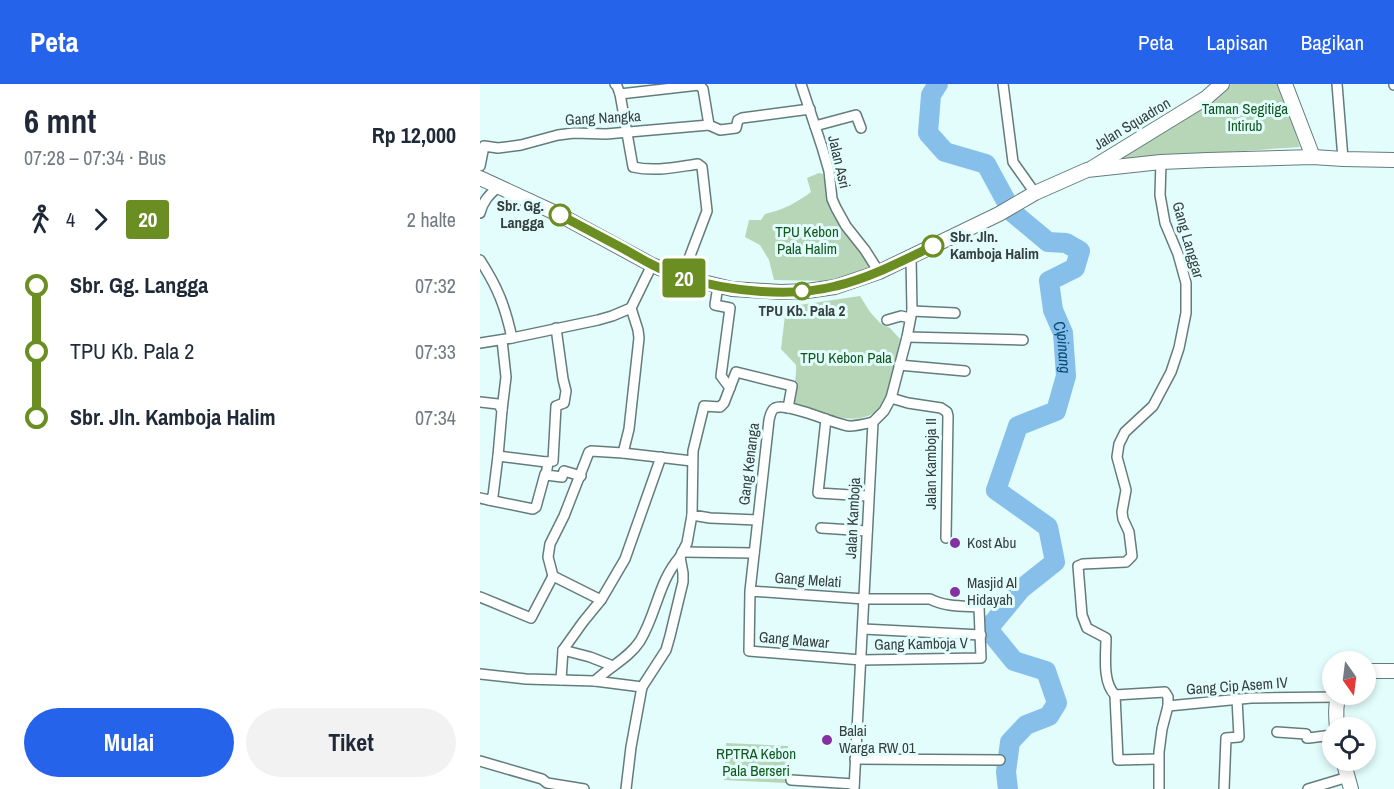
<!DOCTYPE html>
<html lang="id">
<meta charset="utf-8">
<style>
:root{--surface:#fff;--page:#f2f2f3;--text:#1f2937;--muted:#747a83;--accent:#2563eb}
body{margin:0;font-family:"Archivo Narrow",sans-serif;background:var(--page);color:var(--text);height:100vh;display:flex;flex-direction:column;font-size:22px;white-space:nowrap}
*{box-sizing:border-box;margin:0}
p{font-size:20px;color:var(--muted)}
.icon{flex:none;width:33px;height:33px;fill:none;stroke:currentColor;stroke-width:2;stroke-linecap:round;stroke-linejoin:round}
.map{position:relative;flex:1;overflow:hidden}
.drawer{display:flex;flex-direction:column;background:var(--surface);width:480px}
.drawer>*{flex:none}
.badge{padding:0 12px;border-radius:4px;font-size:21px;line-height:39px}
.needle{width:39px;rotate:166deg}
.fabs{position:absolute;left:842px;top:567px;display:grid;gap:12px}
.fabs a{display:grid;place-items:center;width:54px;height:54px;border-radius:50%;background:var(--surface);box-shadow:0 3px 9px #0003;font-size:30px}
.map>.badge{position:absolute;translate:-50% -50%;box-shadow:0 0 0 3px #fff}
.legs{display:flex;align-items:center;gap:9px;height:66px;padding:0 24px;font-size:20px}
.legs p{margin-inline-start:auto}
.headline{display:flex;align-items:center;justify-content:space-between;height:102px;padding:0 24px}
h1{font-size:33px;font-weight:700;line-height:45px}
.button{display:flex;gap:12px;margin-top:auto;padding:12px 24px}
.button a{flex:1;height:69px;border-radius:36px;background:var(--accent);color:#fff;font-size:24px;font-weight:700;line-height:69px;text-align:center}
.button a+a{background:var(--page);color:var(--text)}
ul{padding:0 24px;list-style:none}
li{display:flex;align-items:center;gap:21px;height:66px;font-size:22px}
li i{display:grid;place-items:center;width:9px;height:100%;margin:0 8px;background:currentColor}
li i::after{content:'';width:15px;height:15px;margin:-8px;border:4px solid;border-radius:50%;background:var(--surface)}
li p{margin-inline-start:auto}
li:first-child i{background:linear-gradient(#0000 50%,currentColor 0)}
li:last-child i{background:linear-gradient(currentColor 50%,#0000 0)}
header{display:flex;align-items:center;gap:36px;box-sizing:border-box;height:84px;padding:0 30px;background:var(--accent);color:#fff}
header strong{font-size:28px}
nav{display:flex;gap:33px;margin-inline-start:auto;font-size:21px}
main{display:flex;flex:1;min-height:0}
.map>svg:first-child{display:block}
.green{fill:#b6d6b7}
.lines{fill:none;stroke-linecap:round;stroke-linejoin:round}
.river{stroke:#87bfeb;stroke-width:20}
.street-casing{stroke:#647c7c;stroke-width:12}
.secondary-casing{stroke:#647c7c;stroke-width:16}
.street{stroke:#fff;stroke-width:9}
.secondary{stroke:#fff;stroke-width:14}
.line-1-casing{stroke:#fff;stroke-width:14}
.line-1{stroke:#6b8e23;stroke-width:9}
.stop-1-dot{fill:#fff;stroke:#6b8e23;stroke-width:3}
.poi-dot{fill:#8432a1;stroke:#e2fdfc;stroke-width:2}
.labels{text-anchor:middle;stroke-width:6;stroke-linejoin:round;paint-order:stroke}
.park-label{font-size:15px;fill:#0e581c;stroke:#e2fdfc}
.street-label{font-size:15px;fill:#343f3e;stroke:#e2fdfc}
.stop-label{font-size:15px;font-weight:bold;fill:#343f3e;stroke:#e2fdfc;text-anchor:end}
.poi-label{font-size:15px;fill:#343f3e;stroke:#e2fdfc;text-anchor:start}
.water-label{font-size:16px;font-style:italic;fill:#074c75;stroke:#e2fdfc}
</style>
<header>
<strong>Peta</strong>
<nav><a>Peta</a><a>Lapisan</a><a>Bagikan</a></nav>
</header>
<main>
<section class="drawer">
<div class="headline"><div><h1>6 mnt</h1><p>07:28 – 07:34 · Bus</p></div><b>Rp 12,000</b></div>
<div class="legs"><svg class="icon" aria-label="walk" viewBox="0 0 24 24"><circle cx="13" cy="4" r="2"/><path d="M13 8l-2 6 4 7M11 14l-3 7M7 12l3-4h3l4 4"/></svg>4<svg class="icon" aria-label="forward" viewBox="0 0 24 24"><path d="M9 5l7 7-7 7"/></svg><b class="badge" style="background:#6b8e23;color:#fff">20</b><p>2 halte</p></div>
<ul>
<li><i style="color:#6b8e23"></i><b>Sbr. Gg. Langga</b><p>07:32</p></li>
<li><i style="color:#6b8e23"></i><span>TPU Kb. Pala 2</span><p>07:33</p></li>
<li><i style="color:#6b8e23"></i><b>Sbr. Jln. Kamboja Halim</b><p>07:34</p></li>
</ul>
<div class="button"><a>Mulai</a><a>Tiket</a></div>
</section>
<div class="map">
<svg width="914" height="705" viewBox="0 0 914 705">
<rect width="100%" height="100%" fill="#e2fdfc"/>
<g class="green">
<path d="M751,0H800L820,63L643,75L641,70L731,19L748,4Z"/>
<path d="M339,89L343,90L350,120L394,181L351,197L294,196L289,176L280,161L265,153L269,136H281L285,130C303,126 316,119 331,108L327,94Z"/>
<path d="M380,212L390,228L400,239L410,244L420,255C417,268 409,314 402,322C383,347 335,328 310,322C312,308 317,294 316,281L301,265L306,223Z"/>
<path d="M246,659L308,662L306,699L244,696Z"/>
</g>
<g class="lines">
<path class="river" id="s1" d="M458,0L451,11L448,49L465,68L506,80L532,128L568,158L586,159L600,167L595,184L569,197L573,226L583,249L586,292L576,327L538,342L516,406L568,443L575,478L541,505L508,545L534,577L566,587L577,619L569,632L546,641L530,658L526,688L528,705"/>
<defs>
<g id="street">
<path d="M135,0L137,2L140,10L219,1L223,5L229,41L240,46L256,44L258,36L262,34L330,25"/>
<path d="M321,0L342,63L349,87L352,115L356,124L366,142L385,166L399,188"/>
<path d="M523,0L533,78L555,109"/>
<path d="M857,0L863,75"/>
<path d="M914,0V1"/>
<path d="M140,10L153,83C175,88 196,83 218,80L222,83L227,127L202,193"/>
<path d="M335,42L376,31L381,44"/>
<path d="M0,82L4,62L18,64L41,61L78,51L94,49L126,50L229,41"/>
<path d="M0,129C3,117 9,111 18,103"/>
<path d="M0,176C18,204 25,222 32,254"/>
<path d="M238,202L235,221L250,224L241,292L250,304"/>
<path d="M432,227L475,229"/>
<path d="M407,236L421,232L430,234"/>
<path d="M427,253L543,256"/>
<path d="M0,259L32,254L118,236L132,232L151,224L172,181"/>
<path d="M419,281L485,287"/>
<path d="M411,314L428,319L461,324L467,328L468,332L466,454"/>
<path d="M0,318L18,320L22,326L18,372L13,412L9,416L0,414"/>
<path d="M22,326L26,293L22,256"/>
<path d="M346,335L338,409L388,412"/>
<path d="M143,369L149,345L159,254L158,246L151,224"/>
<path d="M18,372L66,378L68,379L66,391L82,393L84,387L101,392"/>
<path d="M66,378L73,377L76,322L84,319L86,307L83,295L76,244"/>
<path d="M9,416L53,425L56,423L65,390"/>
<path d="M277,436L230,434L212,431L213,367L224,322L240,323L244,319L256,288L312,302L308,324"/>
<path d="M341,444L387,447"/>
<path d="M202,468L274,469"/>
<path d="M270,507L384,515H450C465,523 483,522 499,523L501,574L381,576L269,567L270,507L289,336C290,332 291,326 295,324C308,318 353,340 369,342C377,342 385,340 393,338"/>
<path d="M0,513L51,534L73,492"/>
<path d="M121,516L145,475L181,373"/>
<path d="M383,545L501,551"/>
<path d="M83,566L110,573L133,582"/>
<path d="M0,590L46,595L115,597L162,603"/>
<path d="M81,596L83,566L103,538L121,516L73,492L68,473L70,460L84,432L109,368L111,367L143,369L212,377"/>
<path d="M115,597C129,583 149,574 160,557C177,529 178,498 200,473"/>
<path d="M635,611L685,608L688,613V622L771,614L858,613"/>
<path d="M797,648L826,650L827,654H829L852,651"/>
<path d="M375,675L520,676"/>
<path d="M678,675L638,676L635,611C622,598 626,571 626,554L607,544L602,531L598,482L603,480L646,478L652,472L649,448L643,435L642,428L646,406L637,373L639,360L645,348L673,322L691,288L699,264L706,229V199L698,170L685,139L680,111L681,78"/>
<path d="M0,677L62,695L67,699L104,705"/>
<path d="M311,696L374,700"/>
<path d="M146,705L151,663L162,603L186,566L190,552L203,498V489L200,473L207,459L212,431"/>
<path d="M374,705L393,338L404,327L411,314L427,253L432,227L431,173"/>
<path d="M679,705V668L682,645L688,622"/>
<path d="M744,705L746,654L759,653L757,615"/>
<path d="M828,705L868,693"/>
</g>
<g id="secondary">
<path d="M805,0L833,73"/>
<path d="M612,84L726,14L742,0"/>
<path d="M0,94L80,131L172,181L202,193L252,205L301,208L327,207L355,203L399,188L519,130L555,109L607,86L681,78L728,76L833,73L863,75L914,76"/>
<path d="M885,587H914"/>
<path d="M857,644C856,633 855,621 859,610"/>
<path d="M863,676L871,705"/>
</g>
</defs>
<use href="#street" class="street-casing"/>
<use href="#secondary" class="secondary-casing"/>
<use href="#street" class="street"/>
<use href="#secondary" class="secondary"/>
</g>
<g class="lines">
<defs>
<path id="line-1" d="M80,131C101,142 123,154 144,165C163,176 182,187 202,193C247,207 310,214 356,202C390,194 422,177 453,162"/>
</defs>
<use href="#line-1" class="line-1-casing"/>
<use href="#line-1" class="line-1"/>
</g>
<g class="stop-1-dot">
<circle cx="80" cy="131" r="10"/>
<circle cx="453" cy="162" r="10"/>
<circle cx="322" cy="207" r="8"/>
</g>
<g class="poi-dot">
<circle cx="475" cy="459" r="6"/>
<circle cx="475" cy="508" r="6"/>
<circle cx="347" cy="656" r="6"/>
</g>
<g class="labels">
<g class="park-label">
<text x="765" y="30">Taman Segitiga<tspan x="765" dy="17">Intirub</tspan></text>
<text x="327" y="153">TPU Kebon<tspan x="327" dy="17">Pala Halim</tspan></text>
<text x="366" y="279">TPU Kebon Pala</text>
<text x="276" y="675">RPTRA Kebon<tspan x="276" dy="17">Pala Berseri</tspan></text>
</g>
<g class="street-label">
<text transform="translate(123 34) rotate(-3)" y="5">Gang Nangka</text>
<text transform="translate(652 40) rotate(-31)" y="5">Jalan Squadron</text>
<text transform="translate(359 78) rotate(77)" y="5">Jalan Asri</text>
<text transform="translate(708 156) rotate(74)" y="5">Gang Langgar</text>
<text transform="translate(269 380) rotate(-83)" y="5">Gang Kenanga</text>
<text transform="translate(451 380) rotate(-90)" y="5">Jalan Kamboja II</text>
<text transform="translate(373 434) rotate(-87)" y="5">Jalan Kamboja</text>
<text transform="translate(328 496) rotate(4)" y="5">Gang Melati</text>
<text transform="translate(314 556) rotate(5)" y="5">Gang Mawar</text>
<text transform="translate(441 560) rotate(-1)" y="5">Gang Kamboja V</text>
<text transform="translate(757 602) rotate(-4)" y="5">Gang Cip Asem IV</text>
</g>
<g class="stop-label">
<text x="64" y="127">Sbr. Gg.<tspan x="64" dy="17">Langga</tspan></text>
<text x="470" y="158" text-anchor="start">Sbr. Jln.<tspan x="470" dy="17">Kamboja Halim</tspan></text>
<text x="322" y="232" text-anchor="middle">TPU Kb. Pala 2</text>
</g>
<g class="poi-label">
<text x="487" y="464">Kost Abu</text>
<text x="487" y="504">Masjid Al<tspan x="487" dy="17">Hidayah</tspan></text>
<text x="359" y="652">Balai<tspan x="359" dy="17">Warga RW 01</tspan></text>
</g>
<g class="water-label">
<text dy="6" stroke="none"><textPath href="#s1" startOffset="370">Cipinang</textPath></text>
</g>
</g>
</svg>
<div class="fabs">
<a><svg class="needle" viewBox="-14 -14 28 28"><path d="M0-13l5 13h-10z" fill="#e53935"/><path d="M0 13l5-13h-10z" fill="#747a83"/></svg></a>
<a><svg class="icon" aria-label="locate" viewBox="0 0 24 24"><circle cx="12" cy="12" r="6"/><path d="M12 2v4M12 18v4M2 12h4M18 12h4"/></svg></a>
</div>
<b class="badge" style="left:204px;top:194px;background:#6b8e23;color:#fff">20</b>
</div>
</main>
